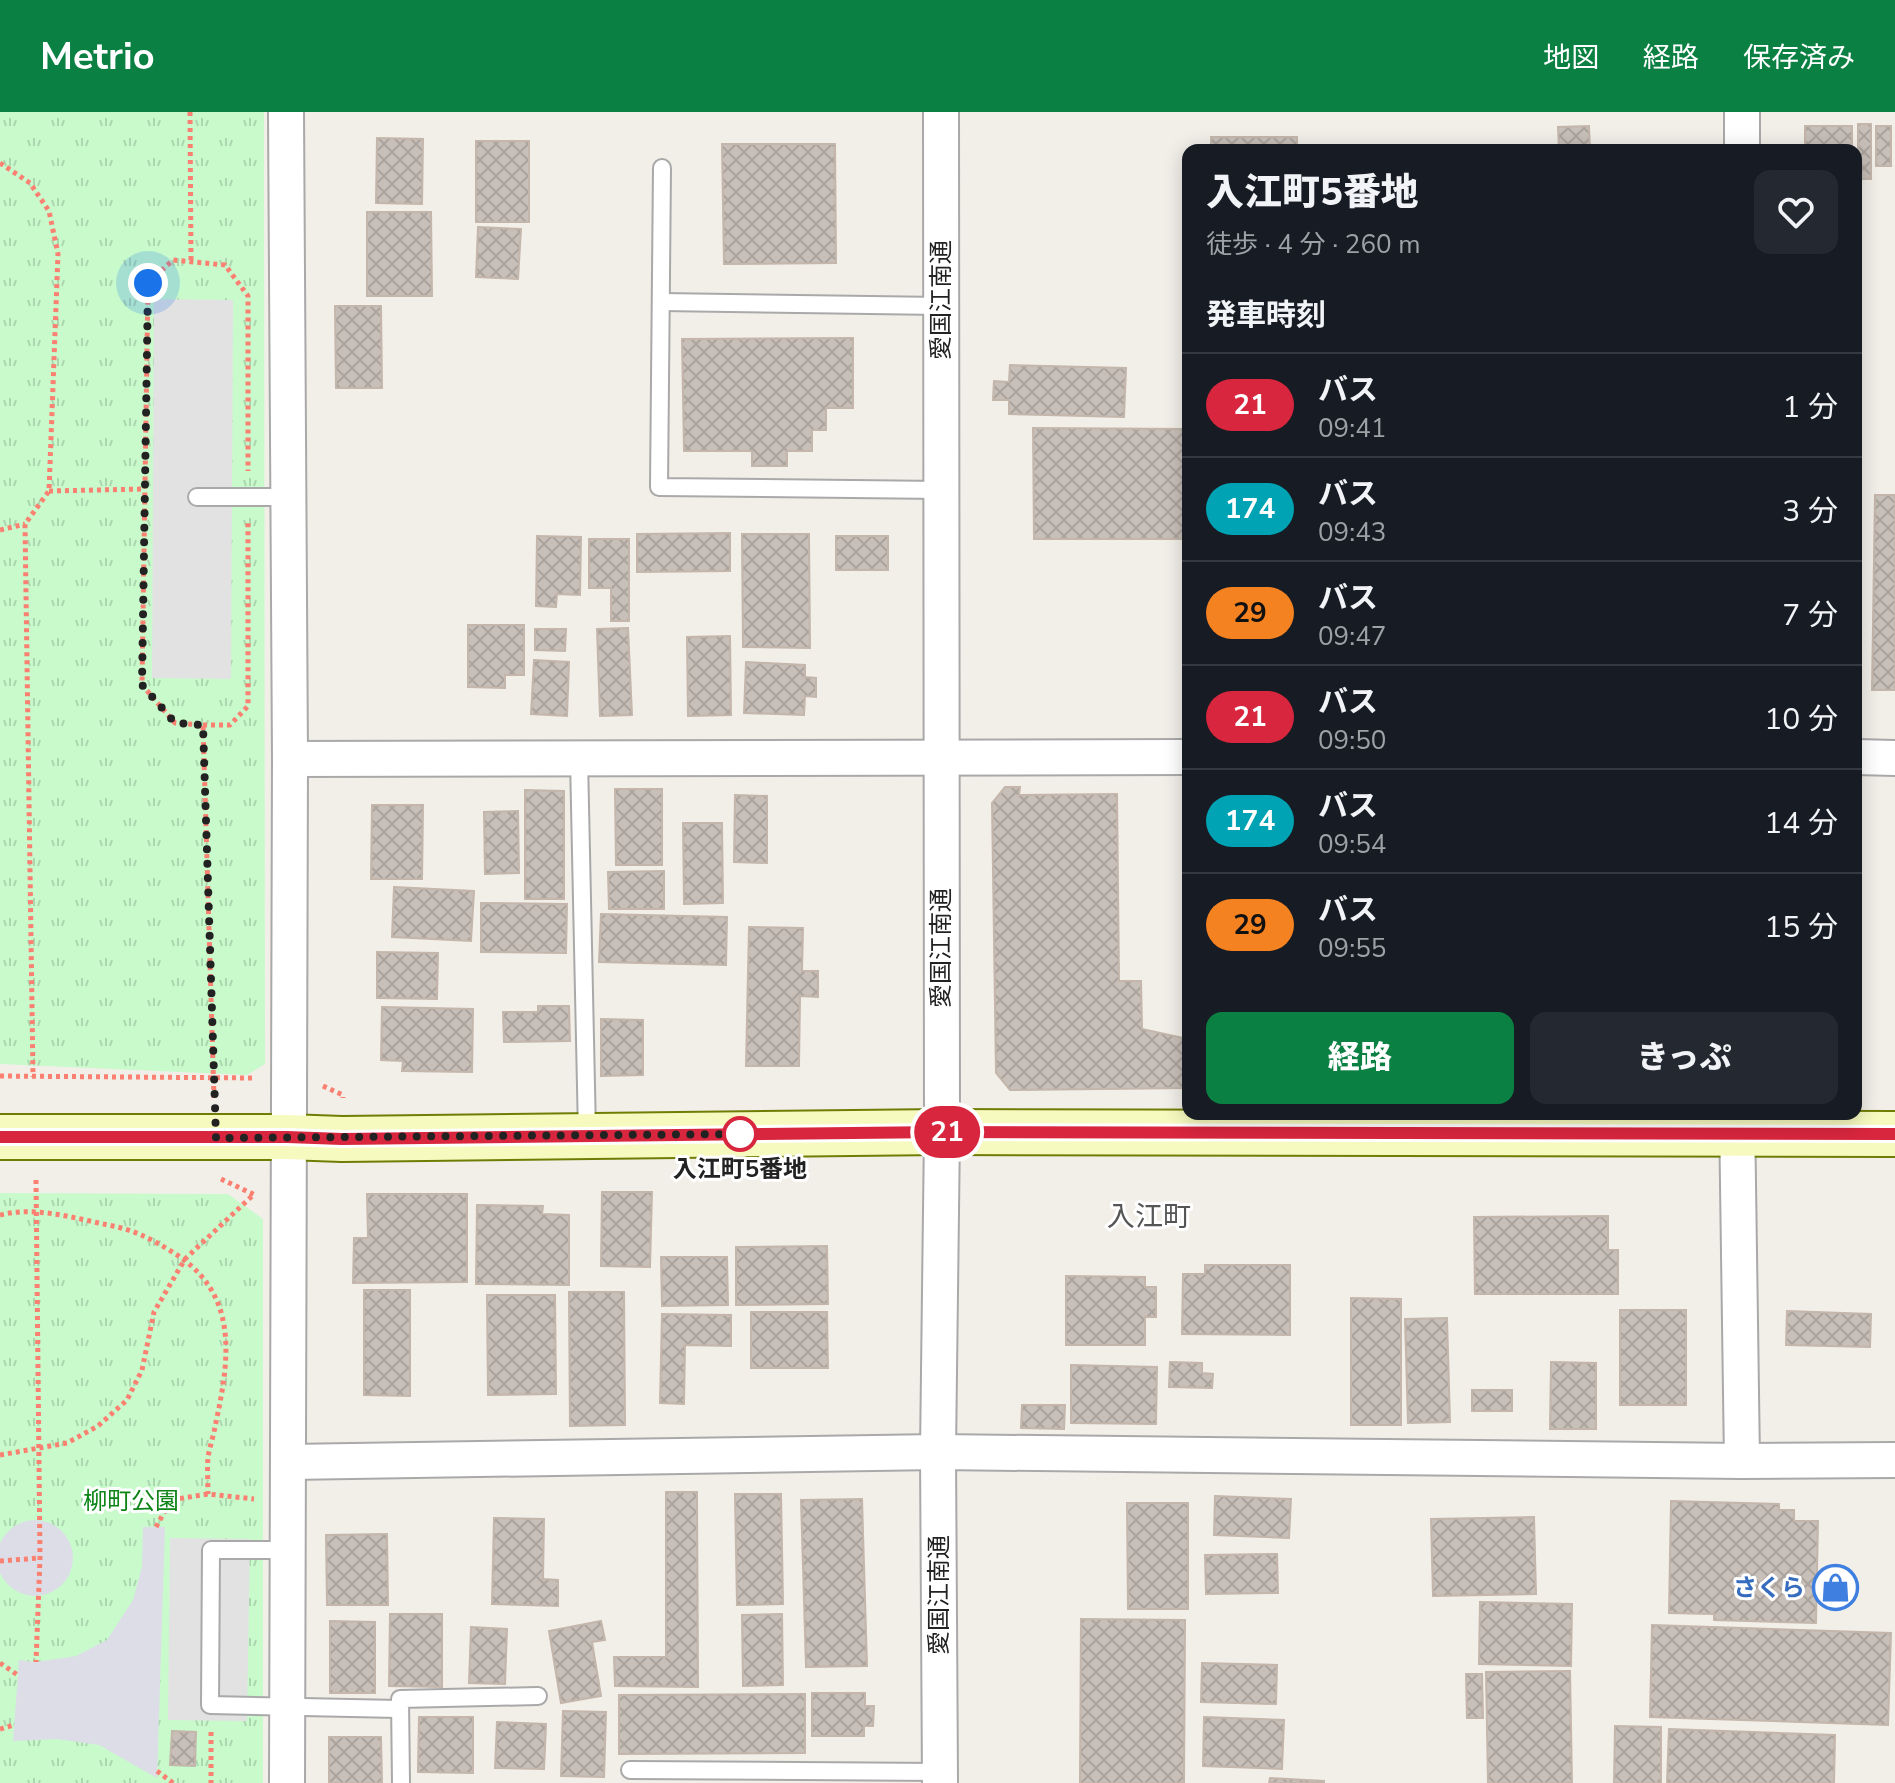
<!DOCTYPE html>
<html lang="ja">
<meta charset="utf-8">
<style>
:root{--surface:#171b24;--page:#242831;--text:#f1f3f6;--muted:#9ea1a6;--line:#363941;--accent:#0b8043}
body{margin:0;font-family:"Nunito Sans","Noto Sans JP",sans-serif;background:var(--page);color:var(--text);height:100vh;display:flex;flex-direction:column;font-size:30px;white-space:nowrap}
*{box-sizing:border-box;margin:0}
p{font-size:26px;color:var(--muted)}
.icon{flex:none;width:44px;height:44px;fill:none;stroke:currentColor;stroke-width:2;stroke-linecap:round;stroke-linejoin:round}
.map{position:relative;flex:1;overflow:hidden}
.drawer{position:absolute;left:1182px;top:32px;width:680px;height:976px;display:flex;flex-direction:column;background:var(--surface);border-radius:16px;box-shadow:0 4px 20px #0003}
.drawer>*{flex:none}
.badge{padding:0 16px;border-radius:26px;font-size:28px;line-height:52px}
.you{position:absolute;width:40px;height:40px;margin:-20px;border:6px solid #fff;border-radius:50%;background:#1a73e8;box-shadow:0 0 0 12px #1a73e833}
.map>.badge{position:absolute;translate:-50% -50%;box-shadow:0 0 0 4px #fff}
h2{padding:0 24px;font-size:30px;line-height:72px}
.round{display:grid;place-items:center;flex:none;width:84px;height:84px;border-radius:16px;background:var(--page)}
.head{display:flex;align-items:center;justify-content:space-between;height:136px;padding:0 24px}
h1{font-size:38px;font-weight:800;line-height:60px}
.action{display:flex;gap:16px;margin-top:auto;padding:16px 24px}
.action a{flex:1;height:92px;border-radius:16px;background:var(--accent);color:#fff;font-size:32px;font-weight:800;line-height:92px;text-align:center}
.action a+a{background:var(--page);color:var(--text)}
ul{padding:0;list-style:none}
li{display:flex;align-items:center;gap:24px;height:104px;padding:0 24px;border-top:2px solid var(--line)}
li div{flex:1}
li b{display:block;font-size:30px}
li em{font-style:normal}
li .badge{min-width:88px;font-weight:700;text-align:center}
header{display:flex;align-items:center;gap:48px;box-sizing:border-box;height:112px;padding:0 40px;background:var(--accent);color:#fff}
header strong{font-size:38px}
nav{display:flex;gap:44px;margin-inline-start:auto;font-size:28px}
.map>svg:first-child{display:block}
.park{fill:url(#park-tufts)}
.parking{fill:#e2e2e2}
.plaza{fill:#dddde8}
.building{fill:url(#building-cross-hatch);stroke:#c4b6ab;stroke-width:2}
.lines{fill:none;stroke-linecap:round;stroke-linejoin:round}
.lane-casing{stroke:#a9a9a9;stroke-width:20}
.street-casing{stroke:#a9a9a9;stroke-width:38}
.secondary-casing{stroke:#707d05;stroke-width:48}
.path{stroke:#fa8072;stroke-width:5;stroke-dasharray:4 4;stroke-linecap:butt}
.lane{stroke:#fff;stroke-width:16}
.street{stroke:#fff;stroke-width:34}
.secondary{stroke:#f7fabf;stroke-width:44}
.line-casing{stroke:#fff;stroke-width:18}
.line{stroke:#d7263d;stroke-width:12}
.walk{stroke:#222;stroke-width:8;stroke-dasharray:0 14.4}
.stop-dot{fill:#fff;stroke:#d7263d;stroke-width:4}
.labels{text-anchor:middle;stroke-width:6;stroke-linejoin:round;paint-order:stroke}
.street-label{font-size:24px;fill:#222;stroke:#fff}
.stop-label{font-size:24px;font-weight:bold;fill:#222;stroke:#fff}
.park-label{font-size:24px;fill:#0c8416;stroke:#fff}
.shop-label{font-size:24px;font-weight:bold;fill:#366cbe;stroke:#fff;text-anchor:end}
.quarter-label{font-size:28px;fill:#555;stroke:#fff}
</style>
<header>
<strong>Metrio</strong>
<nav><a>地図</a><a>経路</a><a>保存済み</a></nav>
</header>
<div class="map">
<svg width="1895" height="1671" viewBox="0 0 1895 1671">
<defs>
<pattern id="park-tufts" width="24" height="20" patternUnits="userSpaceOnUse" patternTransform="scale(2)"><rect width="24" height="20" fill="#c8facc"/><path d="M3 7l-1-3M5 7V3M7 7l1-3M15 17l-1-3M17 17v-4M19 17l1-3" fill="none" stroke="#acd6af"/></pattern>
<pattern id="building-cross-hatch" width="8" height="8" patternUnits="userSpaceOnUse" patternTransform="scale(2)"><rect width="8" height="8" fill="#c7bfb8"/><path d="M0 0l8 8M0 8l8-8" fill="none" stroke="#aba49e"/></pattern>
</defs>
<rect width="100%" height="100%" fill="#f2efe9"/>
<g class="park">
<path d="M0,0H264L265,952L247,963L0,952Z"/>
<path d="M0,1081L228,1082L263,1107V1671H0Z"/>
</g>
<g class="parking">
<path d="M154,187L233,188L231,567L152,566Z"/>
<path d="M170,1426L250,1427L247,1609L168,1608Z"/>
</g>
<g class="plaza">
<circle cx="35" cy="1446" r="38"/>
<path d="M143,1415H165L157,1666L99,1633L57,1627L13,1629L19,1548L36,1550L76,1544L107,1528L133,1488L142,1455Z"/>
</g>
<g class="building">
<rect x="1858" y="12" width="13" height="55"/>
<path d="M1589,14L1590,38H1559L1558,15Z"/>
<rect x="1805" y="14" width="47" height="24"/>
<rect x="1876" y="14" width="15" height="40"/>
<rect x="1211" y="25" width="86" height="13"/>
<path d="M377,26L423,27L422,92L376,91Z"/>
<rect x="476" y="29" width="53" height="81"/>
<path d="M722,32H835L836,151L724,152Z"/>
<path d="M1648,36L1688,37V38H1648Z"/>
<path d="M367,100H431L432,184H367Z"/>
<path d="M478,115L521,117L518,167L476,165Z"/>
<path d="M1856,164H1858L1859,241H1856Z"/>
<path d="M335,194H381L382,276H336Z"/>
<path d="M853,226V296H826V318H812V339H787V354H752V339H684L682,227Z"/>
<path d="M1010,253L1126,256L1124,305L1009,302V288H993L994,269L1009,270Z"/>
<path d="M1856,254H1861L1860,360H1856Z"/>
<path d="M1033,316L1188,317V427H1034Z"/>
<path d="M1875,383H1895V578H1872Z"/>
<path d="M730,421V459L637,460V422Z"/>
<path d="M742,422H809L810,536L743,535Z"/>
<path d="M537,424L581,425L580,483L557,482L556,495L536,494Z"/>
<rect x="836" y="424" width="52" height="34"/>
<path d="M589,427H629V509H611V476H589Z"/>
<path d="M468,513H524V563H505V576L468,575Z"/>
<path d="M628,516L632,603L600,604L597,517Z"/>
<path d="M535,517H566L565,539L535,538Z"/>
<path d="M730,524L731,603L688,604L687,525Z"/>
<path d="M534,548L569,550L567,604L531,602Z"/>
<path d="M746,550L805,553V565L816,566V585L805,584L804,603L744,601Z"/>
<path d="M1005,675H1020L1019,683L1117,682L1119,869H1141L1142,917L1188,927V976L1010,978L996,961L992,691Z"/>
<path d="M615,677H662V753H616Z"/>
<path d="M525,678L564,679V787H525Z"/>
<path d="M735,683L767,684V751L734,750Z"/>
<path d="M372,693H423L422,767H371Z"/>
<path d="M518,699L519,761L485,762L484,700Z"/>
<path d="M683,711H722L723,791L684,792Z"/>
<path d="M664,759V797H609L608,760Z"/>
<path d="M394,775L474,779L471,829L392,825Z"/>
<path d="M481,791L567,792L566,841L481,840Z"/>
<path d="M601,802L727,805L726,853L599,850Z"/>
<path d="M749,815L803,816L802,859H818V885L800,884L799,954H746Z"/>
<path d="M377,840L438,841L437,887L377,886Z"/>
<path d="M538,894H569L570,929L504,930L503,900H538Z"/>
<path d="M382,895L473,897L472,960L402,959L403,949L381,948Z"/>
<path d="M601,907L643,908V963L601,964Z"/>
<path d="M602,1080H652L650,1155L601,1154Z"/>
<path d="M367,1082H467V1170L353,1171L354,1126H368Z"/>
<path d="M477,1093L543,1094L542,1102L569,1103V1173L476,1172Z"/>
<path d="M1608,1104V1138H1618V1182H1475L1474,1105Z"/>
<path d="M827,1134L828,1192L736,1193V1135Z"/>
<path d="M661,1145H727L728,1193L662,1194Z"/>
<path d="M1205,1153H1290V1223L1182,1222L1183,1162H1205Z"/>
<path d="M1066,1164L1145,1165V1175H1156V1205H1145V1233H1066Z"/>
<path d="M364,1178H410V1284L364,1283Z"/>
<path d="M569,1180H624L625,1313L570,1314Z"/>
<path d="M487,1183H555L556,1282L488,1283Z"/>
<path d="M1351,1186L1401,1187V1313H1351Z"/>
<rect x="1620" y="1198" width="66" height="95"/>
<path d="M1787,1199L1871,1202L1870,1235L1786,1233Z"/>
<path d="M751,1200H827L828,1256H751Z"/>
<path d="M662,1202L731,1203V1234L685,1233L684,1292L660,1291Z"/>
<path d="M1447,1206L1450,1310L1408,1311L1405,1207Z"/>
<path d="M1170,1250L1202,1251V1261L1213,1262L1212,1276L1169,1275Z"/>
<path d="M1551,1250L1596,1251V1317H1550Z"/>
<path d="M1071,1253L1157,1255L1156,1312L1071,1311Z"/>
<rect x="1472" y="1278" width="40" height="21"/>
<path d="M1022,1293H1065L1064,1317L1021,1316Z"/>
<path d="M666,1380H697L698,1575L615,1574L614,1545H666Z"/>
<path d="M735,1382H781L783,1492L737,1493Z"/>
<path d="M1215,1384L1291,1387L1289,1426L1214,1423Z"/>
<path d="M862,1387L867,1554L806,1555L801,1388Z"/>
<path d="M1671,1389L1779,1392V1398H1794V1409H1818L1816,1511L1714,1508V1502L1669,1501Z"/>
<path d="M1127,1391H1188V1497H1128Z"/>
<path d="M1534,1405L1536,1482L1433,1484L1431,1407Z"/>
<path d="M494,1406L544,1407L543,1467L558,1468V1494L492,1492Z"/>
<path d="M387,1422L388,1493H327L326,1423Z"/>
<path d="M1277,1442L1278,1481L1206,1482L1205,1443Z"/>
<path d="M1480,1490L1572,1492L1571,1554L1479,1552Z"/>
<path d="M390,1502H442V1575L389,1574Z"/>
<path d="M782,1502L783,1573L743,1574L742,1503Z"/>
<path d="M1081,1507L1185,1508L1184,1671H1080Z"/>
<path d="M330,1509L375,1510V1581H330Z"/>
<path d="M601,1509L605,1528L592,1530L601,1584L561,1591L549,1519Z"/>
<path d="M1652,1513L1891,1521L1888,1613L1650,1605Z"/>
<path d="M471,1515L507,1517L505,1572L469,1571Z"/>
<path d="M1202,1551L1277,1553L1276,1592L1201,1590Z"/>
<path d="M1570,1559L1572,1671H1488L1486,1560Z"/>
<path d="M1466,1562H1482L1483,1606H1467Z"/>
<path d="M812,1581H865V1594H874L873,1614H864V1624H812Z"/>
<path d="M805,1582V1641L619,1642V1583Z"/>
<path d="M563,1599L606,1600L604,1665L561,1664Z"/>
<path d="M419,1605H473V1661L418,1660Z"/>
<path d="M1204,1605L1284,1608L1282,1657L1203,1654Z"/>
<path d="M497,1610L546,1612L544,1657L495,1656Z"/>
<path d="M1615,1614L1661,1615V1671H1614Z"/>
<path d="M1669,1617L1835,1623L1834,1671H1667Z"/>
<path d="M172,1619L196,1620L195,1654L170,1653Z"/>
<path d="M329,1625H381L382,1671H329Z"/>
<path d="M1270,1666L1324,1669V1671H1269Z"/>
</g>
<g class="lines">
<defs>
<g id="lane">
<path d="M662,56L659,375L942,378"/>
<path d="M661,190L941,194"/>
<path d="M197,385H288"/>
<path d="M579,647L587,1021"/>
<path d="M288,1438H211L210,1593L399,1597"/>
<path d="M630,1658L940,1660"/>
<path d="M401,1671L400,1587L538,1584"/>
</g>
<g id="street">
<path d="M286,0L290,647L287,1671"/>
<path d="M1742,38V0"/>
<path d="M1856,645L1895,646"/>
<path d="M290,647L1188,645"/>
<path d="M1737,1002L1742,1349"/>
<path d="M289,1350L938,1340L1742,1349L1895,1348"/>
<path d="M940,1671L938,1340L942,1020L941,0"/>
</g>
<path id="secondary" d="M0,1025H287L342,1027L942,1020L1895,1022"/>
</defs>
<use href="#lane" class="lane-casing"/>
<use href="#street" class="street-casing"/>
<use href="#secondary" class="secondary-casing"/>
<g class="path">
<path d="M190,0L191,149"/>
<path d="M0,51L30,71L49,99L58,142L49,379L25,412L33,965"/>
<path d="M49,379L144,377"/>
<path d="M0,418L25,412"/>
<path d="M203,613H230L248,594V409"/>
<path d="M0,964L254,966"/>
<path d="M323,974L343,983V986"/>
<path d="M214,986L203,613L175,611L142,573L148,171L173,148L225,153L248,184V359"/>
<path d="M221,1067L255,1083"/>
<path d="M36,1068L40,1446L36,1550"/>
<path d="M0,1103C35,1094 74,1106 108,1113C131,1117 150,1126 169,1138C238,1178 231,1241 216,1310C214,1322 210,1334 208,1345C207,1357 208,1370 208,1382"/>
<path d="M0,1343L67,1331L98,1314L127,1288L142,1258L154,1200L185,1147L252,1084"/>
<path d="M156,1415L171,1388L208,1382L254,1387"/>
<path d="M0,1449L40,1446"/>
<path d="M0,1551L19,1564"/>
<path d="M0,1617L14,1613"/>
<path d="M211,1620V1671"/>
<path d="M157,1659L173,1671"/>
</g>
<use href="#lane" class="lane"/>
<use href="#street" class="street"/>
<use href="#secondary" class="secondary"/>
</g>
<g class="lines">
<defs>
<path id="line" d="M0,1025H287L342,1027L942,1020L1895,1022"/>
</defs>
<use href="#line" class="line-casing"/>
<use href="#line" class="line"/>
<path class="walk" d="M148,171L142,573L175,611L203,613L216,1026L745,1022H740"/>
</g>
<defs>
<symbol id="shop-ring" viewBox="-11 -11 22 22"><circle r="9.5" fill="#fff" stroke="#3f7fe0" stroke-width="1.5"/><path d="M-5-2.5h2.3a2.7 3.5 0 0 1 5.4 0H5L5.5 6h-11ZM-1.5-2.5h3a1.5 2.3 0 0 0-3 0Z" fill="#3f7fe0"/></symbol>
</defs>
<g fill-rule="evenodd">
<use href="#shop-ring" x="1810" y="1450" width="51" height="51"/>
</g>
<circle class="stop-dot" cx="740" cy="1022" r="16"/>
<g class="labels">
<g class="street-label">
<text transform="translate(941 188) rotate(-90)" y="8">愛国江南通</text>
<text transform="translate(941 836) rotate(-90)" y="8">愛国江南通</text>
<text transform="translate(939 1483) rotate(-90)" y="8">愛国江南通</text>
</g>
<g class="stop-label">
<text x="740" y="1065">入江町5番地</text>
</g>
<g class="park-label">
<text x="131" y="1397">柳町公園</text>
</g>
<g class="shop-label">
<text x="1805" y="1484">さくら</text>
</g>
<g class="quarter-label">
<text x="1149" y="1114">入江町</text>
</g>
</g>
</svg>
<div class="you" style="left:148px;top:171px"></div>
<b class="badge" style="left:947px;top:1020px;background:#d7263d;color:#fff">21</b>
<section class="drawer">
<div class="head"><div><h1>入江町5番地</h1><p>徒歩 · 4 分 · 260 m</p></div><a class="round"><svg class="icon" aria-label="heart" viewBox="0 0 24 24"><path d="M12 20l-8-8c-3-5 5-10 8-4 3-6 11-1 8 4z"/></svg></a></div>
<h2>発車時刻</h2>
<ul>
<li><span class="badge" style="background:#d7263d;color:#fff">21</span><div><b>バス</b><p>09:41</p></div><em>1 分</em></li>
<li><span class="badge" style="background:#00a3b4;color:#fff">174</span><div><b>バス</b><p>09:43</p></div><em>3 分</em></li>
<li><span class="badge" style="background:#f58220;color:#111">29</span><div><b>バス</b><p>09:47</p></div><em>7 分</em></li>
<li><span class="badge" style="background:#d7263d;color:#fff">21</span><div><b>バス</b><p>09:50</p></div><em>10 分</em></li>
<li><span class="badge" style="background:#00a3b4;color:#fff">174</span><div><b>バス</b><p>09:54</p></div><em>14 分</em></li>
<li><span class="badge" style="background:#f58220;color:#111">29</span><div><b>バス</b><p>09:55</p></div><em>15 分</em></li>
</ul>
<div class="action"><a>経路</a><a>きっぷ</a></div>
</section>
</div>
